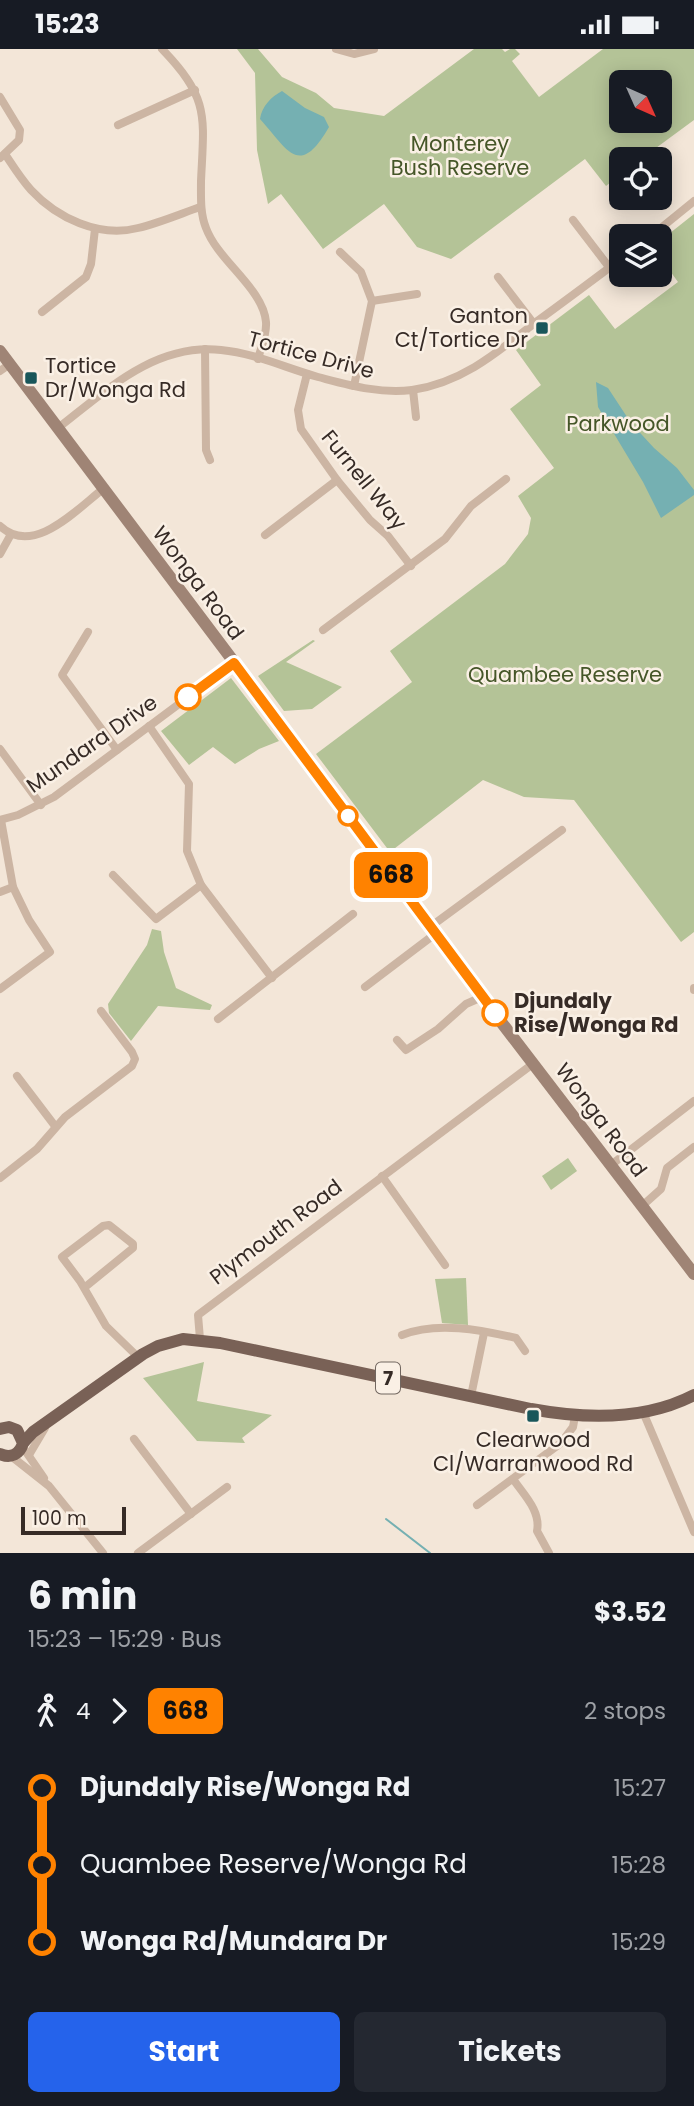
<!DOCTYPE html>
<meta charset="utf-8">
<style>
:root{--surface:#171b24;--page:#242831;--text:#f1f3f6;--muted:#9ea1a6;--accent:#2563eb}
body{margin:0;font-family:Poppins,sans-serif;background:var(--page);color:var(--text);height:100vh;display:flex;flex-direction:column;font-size:26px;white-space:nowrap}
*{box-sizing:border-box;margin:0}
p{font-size:23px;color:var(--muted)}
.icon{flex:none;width:38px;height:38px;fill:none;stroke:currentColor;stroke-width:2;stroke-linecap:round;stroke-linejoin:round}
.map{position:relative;height:1504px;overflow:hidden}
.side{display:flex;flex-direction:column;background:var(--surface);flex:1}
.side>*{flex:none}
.badge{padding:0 14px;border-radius:10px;font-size:24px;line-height:46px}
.needle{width:46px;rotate:135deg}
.tools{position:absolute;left:609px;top:21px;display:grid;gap:14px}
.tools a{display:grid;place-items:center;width:63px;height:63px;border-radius:10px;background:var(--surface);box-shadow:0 4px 18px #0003;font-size:35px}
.scale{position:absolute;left:21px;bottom:18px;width:105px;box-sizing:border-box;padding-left:7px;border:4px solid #362b26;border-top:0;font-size:19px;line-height:24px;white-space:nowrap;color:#362b26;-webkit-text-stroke:5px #faf0e5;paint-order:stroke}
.map>.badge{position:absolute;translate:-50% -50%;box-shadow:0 0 0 4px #fff}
.legs{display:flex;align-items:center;gap:10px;height:77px;padding:0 28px;font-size:23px}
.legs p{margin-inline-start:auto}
.head{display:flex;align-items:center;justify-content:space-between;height:119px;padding:0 28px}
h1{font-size:38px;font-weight:700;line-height:52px}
.button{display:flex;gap:14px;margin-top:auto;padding:14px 28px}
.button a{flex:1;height:80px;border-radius:10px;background:var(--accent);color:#fff;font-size:28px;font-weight:700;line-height:80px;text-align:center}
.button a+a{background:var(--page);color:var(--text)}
ul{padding:0 28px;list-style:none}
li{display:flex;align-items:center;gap:24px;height:77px;font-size:26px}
li i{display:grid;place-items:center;width:10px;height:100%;margin:0 9px;background:currentColor}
li i::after{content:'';width:18px;height:18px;margin:-9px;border:5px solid;border-radius:50%;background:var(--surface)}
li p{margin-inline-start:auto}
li:first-child i{background:linear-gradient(#0000 50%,currentColor 0)}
li:last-child i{background:linear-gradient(currentColor 50%,#0000 0)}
.status{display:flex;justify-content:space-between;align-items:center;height:49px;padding:0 35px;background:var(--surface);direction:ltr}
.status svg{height:19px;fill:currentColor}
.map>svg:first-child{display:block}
.green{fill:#b4c397;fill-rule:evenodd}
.water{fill:#75b0b2}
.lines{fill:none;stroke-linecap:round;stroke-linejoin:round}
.stream{stroke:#75b0b2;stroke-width:2}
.street{stroke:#ccb5a3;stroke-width:8}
.secondary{stroke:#9f8475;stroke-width:12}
.primary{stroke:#796156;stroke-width:12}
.line-1-casing{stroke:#fff;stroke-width:16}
.line-1{stroke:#ff8200;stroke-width:10}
.poi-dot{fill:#19565a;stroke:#faf0e5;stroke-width:2.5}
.stop-1-dot{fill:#fff;stroke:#ff8200;stroke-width:3.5}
.labels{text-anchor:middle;stroke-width:5;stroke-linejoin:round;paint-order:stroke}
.shield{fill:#faf0e5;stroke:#71665f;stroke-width:2}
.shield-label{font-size:19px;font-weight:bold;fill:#362b26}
.park-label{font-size:21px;fill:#455628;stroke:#faf0e5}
.poi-label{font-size:21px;fill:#362b26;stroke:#faf0e5;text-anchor:end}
.street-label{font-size:21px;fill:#362b26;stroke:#faf0e5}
.stop-label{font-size:21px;font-weight:bold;fill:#362b26;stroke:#faf0e5;text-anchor:start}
</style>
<div class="status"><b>15:23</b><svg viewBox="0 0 49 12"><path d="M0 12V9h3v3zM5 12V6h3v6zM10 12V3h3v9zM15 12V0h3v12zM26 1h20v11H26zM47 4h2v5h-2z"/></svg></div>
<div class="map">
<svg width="694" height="1504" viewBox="0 0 694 1504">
<rect width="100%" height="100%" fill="#f3e6d8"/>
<g class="green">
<path d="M237,0H258L282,28L316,44L334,59L384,67L474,0H502L505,3L510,0H515L520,5L512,12L539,48L603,0H694V71L641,110H621V125L606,137L585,110L451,210L417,198L384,155L323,200L281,145L268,155L257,101L255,24ZM621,33H660V72H621Z"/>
<path d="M694,165V883L681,893L574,751L524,748L483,731L390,803L316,705L412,633L390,602L505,515L528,485L531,469L518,447L554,419L510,360L541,336L516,301L589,246L615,280L678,233L660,208V192Z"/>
<path d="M313,591L315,592L286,613L342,638L312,660L284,662L258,627Z"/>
<path d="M231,629L279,692L259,700L235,715L213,698L189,716L161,682Z"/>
<path d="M152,880L161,882L164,903L176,939L212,956L210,961L158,957L131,992L109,964L108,955L147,896Z"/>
<path d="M568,1109L577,1122L551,1141L542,1127Z"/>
<path d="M466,1229L468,1276L442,1274L435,1230Z"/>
<path d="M204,1313L197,1352L272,1366L242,1389L245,1394L197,1392L143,1329Z"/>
</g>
<g class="water">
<path d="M282,42L305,59L324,68L329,78C299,130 288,101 260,70C262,57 271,48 282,42Z"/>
<path d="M596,333L608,339L631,374L654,399L677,419L694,441V446L661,469L643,433L598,358Z"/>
</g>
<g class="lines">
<path class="stream" d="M386,1470L430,1504"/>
<g class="street">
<path d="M162,0C210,50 204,67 201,132C201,148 200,164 206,179C218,212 263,239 266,273C267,286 261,298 258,310"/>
<path d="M336,0L354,5L374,0"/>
<path d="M0,48L20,81L19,91L0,109"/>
<path d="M118,76L195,41"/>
<path d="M5,105C13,117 21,130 31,141C57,169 99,189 138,179C159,174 180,165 200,158"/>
<path d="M573,171L609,218"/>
<path d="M651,187L694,152"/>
<path d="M340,203L361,223L372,252L354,337"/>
<path d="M498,228L534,275"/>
<path d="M372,252L417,245"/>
<path d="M42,263L86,228L91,215L95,180"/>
<path d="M205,300L206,401L210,411"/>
<path d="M0,322L10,315"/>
<path d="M307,325L298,361L301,380L337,431L370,471L388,487L411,517"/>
<path d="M413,341L416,368"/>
<path d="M58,379C107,341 155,294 221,301C254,304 286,319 318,328C349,336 379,345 412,341C462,334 498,303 536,273C565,252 593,231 621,210"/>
<path d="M0,477C33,508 76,461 103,440"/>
<path d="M265,486L337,431"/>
<path d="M0,505L10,487"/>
<path d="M323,581L445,490L471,457L506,430"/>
<path d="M88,583L62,626L117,701"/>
<path d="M149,677L189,735L187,802L201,836L272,929"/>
<path d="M0,700L41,756"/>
<path d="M0,771L18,766L54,748L234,614"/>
<path d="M113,826L156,870L201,836"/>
<path d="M0,843L13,838"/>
<path d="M430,878L562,781"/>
<path d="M365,938L435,885"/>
<path d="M694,939V941"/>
<path d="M0,940L50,903L29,871L13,838L1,771"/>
<path d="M218,970L353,865"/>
<path d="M397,991L406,1001L438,980L466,955L482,948"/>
<path d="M17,1027L55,1077"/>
<path d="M611,1116L694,1052"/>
<path d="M382,1127L445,1216"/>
<path d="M0,1129L37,1100L65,1068L132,1017L135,1010L132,1003L101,962"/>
<path d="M642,1157L661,1140L667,1119L694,1098"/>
<path d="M84,1239L133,1199V1195L109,1176L103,1177L62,1208L80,1232L106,1277L138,1308"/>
<path d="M402,1286C437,1272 481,1281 516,1289L525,1302"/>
<path d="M200,1290L198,1266L534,1014"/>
<path d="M471,1347L484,1284"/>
<path d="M643,1363L694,1483"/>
<path d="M134,1390L191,1465"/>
<path d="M22,1397L44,1429"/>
<path d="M29,1406L45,1379"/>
<path d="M11,1407L49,1437L103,1504"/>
<path d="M513,1430C524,1446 541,1462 537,1482L549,1504"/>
<path d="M477,1456L561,1394L573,1378L575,1367"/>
<path d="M138,1504L227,1438"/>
</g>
<path class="secondary" d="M0,302L313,718L482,948L694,1225"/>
<g class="primary">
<path d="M0,1380L9,1378L17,1381L23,1394C20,1405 11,1410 0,1405"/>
<path d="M23,1394L33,1383L143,1305L158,1297L183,1290L220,1294L531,1360C585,1370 644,1372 694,1346"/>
</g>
</g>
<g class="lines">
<defs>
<path id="line-1" d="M188,648L234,614L495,964"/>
</defs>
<use href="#line-1" class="line-1-casing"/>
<use href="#line-1" class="line-1"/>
</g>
<g class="poi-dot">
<rect x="535" y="272" width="14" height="14" rx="3.5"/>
<rect x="24" y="322" width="14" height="14" rx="3.5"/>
<rect x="526" y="1360" width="14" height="14" rx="3.5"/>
</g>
<g class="stop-1-dot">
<circle cx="188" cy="648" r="12"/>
<circle cx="348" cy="767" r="9"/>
<circle cx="495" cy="964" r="12"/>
</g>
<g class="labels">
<rect class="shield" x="376" y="1313.5" width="24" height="31" rx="5"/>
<g class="shield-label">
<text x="388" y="1336">7</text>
</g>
<g class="park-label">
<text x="460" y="102">Monterey<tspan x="460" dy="24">Bush Reserve</tspan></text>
<text x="618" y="382">Parkwood</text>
<text x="565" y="633">Quambee Reserve</text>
</g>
<g class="poi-label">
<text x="528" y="274">Ganton<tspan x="528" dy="24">Ct/Tortice Dr</tspan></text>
<text x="45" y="324" text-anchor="start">Tortice<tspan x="45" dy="24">Dr/Wonga Rd</tspan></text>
<text x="533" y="1398" text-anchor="middle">Clearwood<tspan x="533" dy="24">Cl/Warranwood Rd</tspan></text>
</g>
<g class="street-label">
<text transform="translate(311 306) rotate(15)" y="7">Tortice Drive</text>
<text transform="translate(364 431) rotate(51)" y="7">Furnell Way</text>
<text transform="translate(198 534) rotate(53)" y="7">Wonga Road</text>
<text transform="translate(92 695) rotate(-35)" y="7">Mundara Drive</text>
<text transform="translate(601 1071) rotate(53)" y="7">Wonga Road</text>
<text transform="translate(276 1183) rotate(-37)" y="7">Plymouth Road</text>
</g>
<g class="stop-label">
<text x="514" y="959">Djundaly<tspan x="514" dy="24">Rise/Wonga Rd</tspan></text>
</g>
</g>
</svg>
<div class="tools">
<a><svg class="needle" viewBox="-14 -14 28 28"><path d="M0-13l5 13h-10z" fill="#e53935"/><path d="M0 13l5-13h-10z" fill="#9ea1a6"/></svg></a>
<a><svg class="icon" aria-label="locate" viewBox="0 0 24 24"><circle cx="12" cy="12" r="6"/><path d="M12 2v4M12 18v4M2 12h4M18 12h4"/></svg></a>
<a><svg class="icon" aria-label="layers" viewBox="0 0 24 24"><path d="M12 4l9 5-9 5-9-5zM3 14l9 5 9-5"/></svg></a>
</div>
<div class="scale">100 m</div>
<b class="badge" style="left:391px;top:826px;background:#ff8200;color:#111">668</b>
</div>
<section class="side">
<div class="head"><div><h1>6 min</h1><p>15:23 – 15:29 · Bus</p></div><b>$3.52</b></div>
<div class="legs"><svg class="icon" aria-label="walk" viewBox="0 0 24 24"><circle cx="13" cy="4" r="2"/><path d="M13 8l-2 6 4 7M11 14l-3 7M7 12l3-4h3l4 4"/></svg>4<svg class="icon" aria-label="forward" viewBox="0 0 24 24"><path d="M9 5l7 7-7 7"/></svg><b class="badge" style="background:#ff8200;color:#111">668</b><p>2 stops</p></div>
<ul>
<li><i style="color:#ff8200"></i><b>Djundaly Rise/Wonga Rd</b><p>15:27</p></li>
<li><i style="color:#ff8200"></i><span>Quambee Reserve/Wonga Rd</span><p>15:28</p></li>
<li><i style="color:#ff8200"></i><b>Wonga Rd/Mundara Dr</b><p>15:29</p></li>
</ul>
<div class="button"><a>Start</a><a>Tickets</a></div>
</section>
